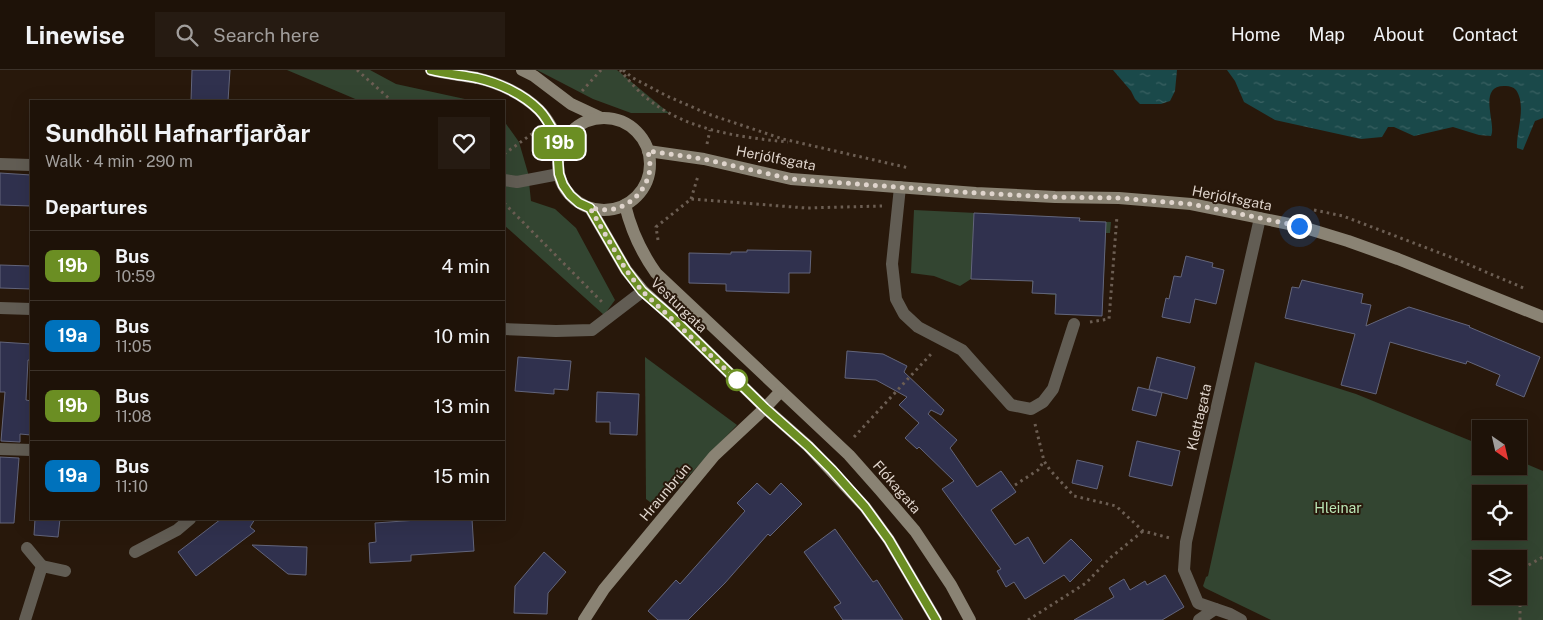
<!DOCTYPE html>
<meta charset="utf-8">
<style>
:root{--surface:#1e1208;--page:#261b12;--text:#f1f3f6;--muted:#a19e9c;--line:#3c3229}
body{margin:0;font-family:"Public Sans",sans-serif;background:var(--page);color:var(--text);height:100vh;display:flex;flex-direction:column;font-size:19px;white-space:nowrap}
*{box-sizing:border-box;margin:0}
p{font-size:16px;color:var(--muted)}
.icon{flex:none;width:28px;height:28px;fill:none;stroke:currentColor;stroke-width:2;stroke-linecap:round;stroke-linejoin:round}
.map{position:relative;flex:1;overflow:hidden}
.drawer{position:absolute;left:30px;top:30px;width:475px;height:420px;display:flex;flex-direction:column;background:var(--surface);border-radius:0px;box-shadow:0 5px 20px #0002,0 0 0 1px var(--line)}
.drawer>*{flex:none}
.badge{padding:0 10px;border-radius:8px;font-size:18px;line-height:32px}
.needle{width:32px;rotate:146deg}
.buttons{position:absolute;left:1472px;top:350px;display:grid;gap:10px}
.buttons a{display:grid;place-items:center;width:55px;height:55px;border-radius:0px;background:var(--surface);box-shadow:0 5px 20px #0002,0 0 0 1px var(--line);font-size:25px}
.you{position:absolute;width:25px;height:25px;margin:-12px;border:4px solid #fff;border-radius:50%;background:#1a73e8;box-shadow:0 0 0 8px #1a73e833}
.map>.badge{position:absolute;translate:-50% -50%;box-shadow:0 0 0 2px #fff}
h2{padding:0 15px;font-size:19px;line-height:45px}
.round{display:grid;place-items:center;flex:none;width:52px;height:52px;border-radius:0px;background:var(--page)}
.headline{display:flex;align-items:center;justify-content:space-between;height:85px;padding:0 15px}
h1{font-size:24px;font-weight:700;line-height:38px}
ul{padding:0;list-style:none}
li{display:flex;align-items:center;gap:15px;height:70px;padding:0 15px;border-top:1px solid var(--line)}
li div{flex:1}
li b{display:block;font-size:19px}
li em{font-style:normal}
li .badge{min-width:55px;font-weight:700;text-align:center}
header{display:flex;align-items:center;gap:30px;box-sizing:border-box;height:70px;padding:0 25px;background:var(--surface);border-bottom:1px solid var(--line)}
header strong{font-size:24px}
nav{display:flex;gap:28px;margin-inline-start:auto;font-size:18px}
.search{width:350px;height:45px;background:var(--page);display:flex;align-items:center;gap:12px;box-sizing:border-box;padding:0 18px;border-radius:0px;color:var(--muted);font-size:19px}
.map>svg:first-child{display:block}
.green{fill:#334531;fill-rule:evenodd}
.water{fill:url(#water-ripples)}
.building{fill:#30314e;stroke:#63657b}
.lines{fill:none;stroke-linecap:round;stroke-linejoin:round}
.path{stroke:#6c5e53;stroke-width:3;stroke-dasharray:2.5 4;stroke-linecap:butt}
.street{stroke:#625d54;stroke-width:12}
.secondary{stroke:#8a8374;stroke-width:12}
.line-casing{stroke:#fff;stroke-width:11}
.line{stroke:#6b8e23;stroke-width:8}
.walk{stroke:#dfd4cc;stroke-width:5;stroke-dasharray:0 9}
.stop-dot{fill:#fff;stroke:#6b8e23;stroke-width:2.5}
.labels{text-anchor:middle;stroke-width:4;stroke-linejoin:round;paint-order:stroke}
.street-label{font-size:14px;fill:#dfd4cc;stroke:#28180b}
.park-label{font-size:14px;fill:#bbe7b6;stroke:#28180b}
</style>
<header>
<strong>Linewise</strong>
<div class="search"><svg class="icon" aria-label="search" viewBox="0 0 24 24"><circle cx="10" cy="10" r="6"/><path d="M15 15l6 6"/></svg>Search here</div>
<nav><a>Home</a><a>Map</a><a>About</a><a>Contact</a></nav>
</header>
<div class="map">
<svg width="1543" height="550" viewBox="0 0 1543 550">
<defs>
<pattern id="water-ripples" width="26" height="14" patternUnits="userSpaceOnUse" patternTransform="scale(1.25)"><rect width="26" height="14" fill="#1a494a"/><path d="M2 4q2-2 4 0t4 0M15 11q2-2 4 0t4 0" fill="none" stroke="#3b6263"/></pattern>
</defs>
<rect width="100%" height="100%" fill="#28180b"/>
<g class="green">
<path d="M287,0H370L396,14L474,31H360Z"/>
<path d="M537,0H617L669,43H631L593,29Z"/>
<path d="M504,51L519,72L528,103L531,131L555,139L576,158L615,230L604,245L504,155Z"/>
<path d="M914,140L1080,148V151L1111,152L1110,163H1106L1102,246L1055,244V225L1032,223V211L971,209L960,216L934,206L911,203Z"/>
<path d="M645,287L737,355L658,438L646,429Z"/>
<path d="M1255,292L1356,324L1481,375V396H1519V391L1543,401V550H1271L1205,518L1203,516L1206,507L1208,506ZM1481,424H1519V461H1481ZM1481,489H1519V526H1481Z"/>
</g>
<g class="water">
<path d="M1113,0H1177L1175,21L1170,31L1161,34H1140L1135,29L1131,21Z"/>
<path d="M1227,0H1543V48L1535,51L1523,80L1517,78C1516,61 1527,36 1516,20C1513,17 1510,16 1506,16C1476,14 1497,54 1491,66L1479,65L1453,57L1414,66L1394,57H1388L1382,67L1361,69L1275,50L1244,32L1235,11Z"/>
</g>
<g class="building">
<path d="M192,0H230L228,31H191Z"/>
<path d="M0,103L31,105V136L0,135Z"/>
<path d="M974,143L1080,148L1079,151L1106,152L1102,246L1055,244L1056,224L1032,223L1033,211L971,209Z"/>
<path d="M747,180L811,181L810,203H789V223L726,221V214L689,213V183L731,184V182H747Z"/>
<path d="M1186,186L1213,193L1212,197L1224,200L1216,234L1195,229L1190,253L1162,247L1166,228L1169,229L1174,206L1181,207Z"/>
<path d="M0,195L31,196V219L0,218Z"/>
<path d="M1302,210L1363,224L1361,233L1371,235L1366,256L1409,237L1470,256L1469,257L1540,287L1524,327L1496,315L1500,305L1467,291L1466,294L1390,272L1376,324L1341,315L1355,264L1285,248L1292,217L1299,218Z"/>
<path d="M0,272L31,274V290H28L26,330L31,331V365L20,364V372L1,371L5,322H0Z"/>
<path d="M847,281L883,284L907,296L904,302L944,340L941,345L931,340L928,344L957,370L950,378L977,417L1001,401L1016,422L991,440L1015,475L1028,467L1044,494L1071,469L1092,490L1070,512L1064,505L1025,529L1014,512L1006,517L997,501L1001,499L942,419L954,411L919,377L917,379L905,368L919,353L899,335L907,327L876,310L845,308Z"/>
<path d="M518,287L571,291L568,320L554,319V324L515,321Z"/>
<path d="M1157,287L1195,297L1187,329L1149,319Z"/>
<path d="M1138,317L1162,323L1156,346L1132,340Z"/>
<path d="M597,322L639,324L637,365L610,364V352H596Z"/>
<path d="M1137,371L1180,381L1172,416L1129,406Z"/>
<path d="M0,387L19,388L14,453H0Z"/>
<path d="M1077,390L1103,396L1097,419L1072,413Z"/>
<path d="M757,413L770,425L781,413L802,434L770,466L768,464L725,513L688,550H658L648,541L676,510L680,514L745,441L737,433Z"/>
<path d="M35,449H60L58,467L34,465Z"/>
<path d="M221,449H255L250,457L255,461L196,506L178,482Z"/>
<path d="M432,449H472L474,481L411,485V491L370,493L369,473L376,472L375,453Z"/>
<path d="M835,459L873,512L877,510L903,550H843L834,537L841,533L804,482Z"/>
<path d="M252,475L307,477L306,505L288,504Z"/>
<path d="M544,482L566,502L548,523L547,544L514,543L515,516Z"/>
<path d="M1165,505L1184,537L1162,550H1074L1114,527L1109,518L1124,509L1130,520L1145,511L1147,515Z"/>
</g>
<g class="lines">
<g class="path">
<path d="M357,0L392,31"/>
<path d="M620,0C627,8 635,18 643,25C683,60 738,67 788,72"/>
<path d="M623,0L633,8L667,26L708,44L783,69L909,98"/>
<path d="M582,21L601,0"/>
<path d="M707,74L710,60"/>
<path d="M504,84L536,61"/>
<path d="M691,129L698,106"/>
<path d="M504,133L602,232"/>
<path d="M1314,140L1343,146L1453,188L1526,219"/>
<path d="M658,170L656,157L691,129L806,138L882,136"/>
<path d="M1090,252L1109,249L1117,146"/>
<path d="M1035,354L1044,391L1050,400L1074,426L1116,436L1143,461L1170,468"/>
<path d="M854,367L931,284"/>
<path d="M1015,415L1038,400L1044,391"/>
<path d="M1028,550L1086,513L1110,488L1143,461"/>
<path d="M1520,550V506L1525,497L1543,487"/>
</g>
<g class="street">
<path d="M0,94L31,95"/>
<path d="M504,110L517,112L559,104"/>
<path d="M900,117L892,194L896,229L904,244L918,257L962,280L1011,335L1031,339L1043,332L1053,319L1074,254"/>
<path d="M0,238L31,239"/>
<path d="M504,259L556,261L592,260L643,221"/>
<path d="M0,379L31,380"/>
<path d="M27,478L42,496"/>
<path d="M135,482L177,460L190,449"/>
<path d="M25,550L42,496L65,501"/>
<path d="M1199,550L1215,539"/>
<path d="M1241,550L1230,544L1198,533L1184,500L1186,472L1260,148"/>
</g>
<g class="secondary">
<path d="M431,0C447,4 462,5 477,8C499,13 523,24 539,40C549,50 555,64 561,77"/>
<path d="M522,0L534,6L571,34L601,48"/>
<circle cx="604" cy="94" r="46"/>
<path d="M648,81L704,89L791,109L976,123L1055,127L1119,128L1191,134L1299,156L1348,171L1398,189L1543,247"/>
<path d="M625,135C631,160 641,182 656,203L849,385L880,420L915,461L951,515L970,550"/>
<path d="M590,138L626,200L643,221L672,247L765,338L808,376L865,437L889,470L936,550"/>
<path d="M584,550L604,519L714,386L765,338L780,322"/>
</g>
</g>
<g class="lines">
<defs>
<path id="line" d="M431,0C446,4 462,5 477,8C499,13 523,24 539,40C549,50 554,64 561,76L558,90L559,104L563,115L570,125L579,133L590,138L626,200L642,221L672,247L765,338L808,376L832,400L865,437L889,470L936,550"/>
</defs>
<use href="#line" class="line-casing"/>
<use href="#line" class="line"/>
<path class="walk" d="M737,310L642,221L626,200L590,138C598,139 606,141 614,139C633,135 649,116 650,97C650,92 649,86 648,81L704,89L791,109L976,123L1055,127L1119,128L1191,134L1299,156"/>
</g>
<circle class="stop-dot" cx="737" cy="310" r="10"/>
<g class="labels">
<g class="street-label">
<text transform="translate(776 88) rotate(11)" y="5">Herjólfsgata</text>
<text transform="translate(1232 128) rotate(11)" y="5">Herjólfsgata</text>
<text transform="translate(679 235) rotate(44)" y="5">Vesturgata</text>
<text transform="translate(1199 347) rotate(-77)" y="5">Klettagata</text>
<text transform="translate(897 417) rotate(49)" y="5">Flókagata</text>
<text transform="translate(665 422) rotate(-50)" y="5">Hraunbrún</text>
</g>
<g class="park-label">
<text x="1338" y="443">Hleinar</text>
</g>
</g>
</svg>
<div class="buttons">
<a><svg class="needle" viewBox="-14 -14 28 28"><path d="M0-13l5 13h-10z" fill="#e53935"/><path d="M0 13l5-13h-10z" fill="#a19e9c"/></svg></a>
<a><svg class="icon" aria-label="locate" viewBox="0 0 24 24"><circle cx="12" cy="12" r="6"/><path d="M12 2v4M12 18v4M2 12h4M18 12h4"/></svg></a>
<a><svg class="icon" aria-label="layers" viewBox="0 0 24 24"><path d="M12 4l9 5-9 5-9-5zM3 14l9 5 9-5"/></svg></a>
</div>
<div class="you" style="left:1299px;top:156px"></div>
<b class="badge" style="left:559px;top:73px;background:#6b8e23;color:#fff">19b</b>
<section class="drawer">
<div class="headline"><div><h1>Sundhöll Hafnarfjarðar</h1><p>Walk · 4 min · 290 m</p></div><a class="round"><svg class="icon" aria-label="heart" viewBox="0 0 24 24"><path d="M12 20l-8-8c-3-5 5-10 8-4 3-6 11-1 8 4z"/></svg></a></div>
<h2>Departures</h2>
<ul>
<li><span class="badge" style="background:#6b8e23;color:#fff">19b</span><div><b>Bus</b><p>10:59</p></div><em>4 min</em></li>
<li><span class="badge" style="background:#0072bc;color:#fff">19a</span><div><b>Bus</b><p>11:05</p></div><em>10 min</em></li>
<li><span class="badge" style="background:#6b8e23;color:#fff">19b</span><div><b>Bus</b><p>11:08</p></div><em>13 min</em></li>
<li><span class="badge" style="background:#0072bc;color:#fff">19a</span><div><b>Bus</b><p>11:10</p></div><em>15 min</em></li>
</ul>
</section>
</div>
